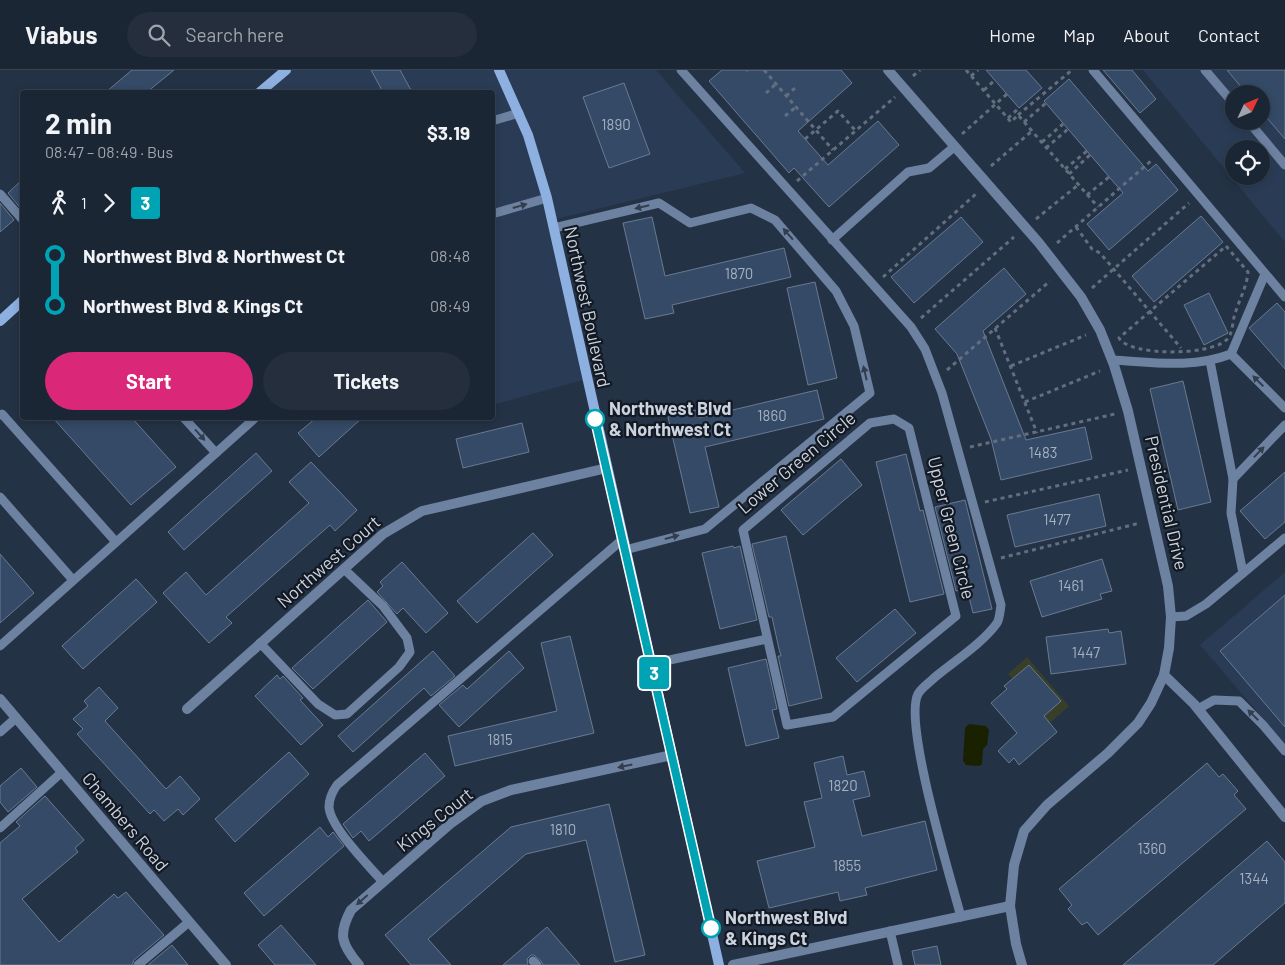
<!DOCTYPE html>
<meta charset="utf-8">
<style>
:root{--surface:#1b2634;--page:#242e3c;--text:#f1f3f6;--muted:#a0a5ac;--line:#39434f;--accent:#db2777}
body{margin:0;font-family:Barlow,sans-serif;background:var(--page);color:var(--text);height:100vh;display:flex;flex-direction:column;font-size:19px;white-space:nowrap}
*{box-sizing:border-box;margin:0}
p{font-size:16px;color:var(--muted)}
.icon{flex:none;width:28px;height:28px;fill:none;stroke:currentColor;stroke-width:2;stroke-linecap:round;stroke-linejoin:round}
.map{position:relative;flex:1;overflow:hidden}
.sheet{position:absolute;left:20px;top:20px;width:475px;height:330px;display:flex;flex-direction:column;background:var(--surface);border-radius:5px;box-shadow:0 2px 8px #0003,0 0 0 1px var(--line)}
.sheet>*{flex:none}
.badge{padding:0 10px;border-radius:4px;font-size:18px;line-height:32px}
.needle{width:32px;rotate:46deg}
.controls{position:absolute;left:1225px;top:15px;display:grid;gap:10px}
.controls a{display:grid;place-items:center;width:45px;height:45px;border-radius:50%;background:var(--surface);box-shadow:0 2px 8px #0003,0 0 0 1px var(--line);font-size:25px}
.map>.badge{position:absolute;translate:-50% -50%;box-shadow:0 0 0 2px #fff}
.legs{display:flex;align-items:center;gap:8px;height:55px;padding:0 25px;font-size:16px}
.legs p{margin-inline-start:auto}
.overview{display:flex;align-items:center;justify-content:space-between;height:85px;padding:0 25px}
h1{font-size:28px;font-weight:700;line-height:38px}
.cta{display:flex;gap:10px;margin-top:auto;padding:10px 25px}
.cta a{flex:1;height:58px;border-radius:30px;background:var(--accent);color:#fff;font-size:20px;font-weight:700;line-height:58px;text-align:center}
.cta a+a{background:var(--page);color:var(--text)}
ul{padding:0 25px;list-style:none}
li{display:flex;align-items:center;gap:18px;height:50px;font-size:19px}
li i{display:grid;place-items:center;width:8px;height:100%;margin:0 6px;background:currentColor}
li i::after{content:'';width:12px;height:12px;margin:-6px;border:4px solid;border-radius:50%;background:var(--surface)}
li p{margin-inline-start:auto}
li:first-child i{background:linear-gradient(#0000 50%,currentColor 0)}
li:last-child i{background:linear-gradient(currentColor 50%,#0000 0)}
header{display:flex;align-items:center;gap:30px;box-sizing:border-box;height:70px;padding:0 25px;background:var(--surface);border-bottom:1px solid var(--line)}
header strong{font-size:24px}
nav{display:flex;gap:28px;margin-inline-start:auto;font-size:18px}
.search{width:350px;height:45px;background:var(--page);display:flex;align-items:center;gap:12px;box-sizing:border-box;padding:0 18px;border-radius:28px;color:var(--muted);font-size:19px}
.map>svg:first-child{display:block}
.built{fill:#2a3c55;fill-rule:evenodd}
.green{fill:#383f28}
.water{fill:#192100}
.building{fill:#344a67;stroke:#6a7a90}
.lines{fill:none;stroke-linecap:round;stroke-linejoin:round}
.path{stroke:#636f80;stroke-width:3;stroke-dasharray:4 4;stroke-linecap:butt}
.lane{stroke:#6d82a0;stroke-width:9}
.street{stroke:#6d82a0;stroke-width:10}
.secondary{stroke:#8db0e0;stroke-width:10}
.oneway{fill:#323e4e}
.line-1-casing{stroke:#fff;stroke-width:11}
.line-1{stroke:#00a3b4;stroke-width:8}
.stop-1-dot{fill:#fff;stroke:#00a3b4;stroke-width:2.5}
.labels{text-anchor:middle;stroke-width:4.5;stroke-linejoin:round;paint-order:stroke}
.number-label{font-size:15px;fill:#a4b1c1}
.street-label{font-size:18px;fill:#cad3df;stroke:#131922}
.stop-label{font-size:18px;font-weight:bold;fill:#cad3df;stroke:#131922;text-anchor:start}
</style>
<header>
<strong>Viabus</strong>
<div class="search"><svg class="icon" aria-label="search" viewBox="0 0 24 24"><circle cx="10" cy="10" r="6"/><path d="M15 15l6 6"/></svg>Search here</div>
<nav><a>Home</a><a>Map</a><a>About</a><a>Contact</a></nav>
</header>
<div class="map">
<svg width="1285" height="895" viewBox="0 0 1285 895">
<rect width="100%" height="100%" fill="#243245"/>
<g class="built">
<path d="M280,0H656L745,103L556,149L590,308L493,335L492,22H258Z"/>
<path d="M1143,0H1285V172ZM1234,24H1261V51H1234ZM1234,79H1261V106H1234Z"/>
<path d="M1285,502V674L1200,575Z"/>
</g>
<path class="green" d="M1027,587L1069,636L1050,653L1044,646L1061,631L1029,595L1013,609L1008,604Z"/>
<path class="water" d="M969,654L986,656L989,660L987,675L983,679L982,694L979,696L966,695L963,691L965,658Z"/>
<g class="building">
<path d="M132,0H174L147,22H106Z"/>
<path d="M371,0H400L412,22H383Z"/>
<path d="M722,0H841L852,13L798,61L828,95L878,51L899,75L829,137L794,98L789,103L709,11Z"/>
<path d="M986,0H1026L1042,18L1019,38Z"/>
<path d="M1103,0H1132L1156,29L1140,43Z"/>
<path d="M1227,0H1285V69L1261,41V24H1247Z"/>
<path d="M1069,9L1148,101L1156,94L1178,120L1109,180L1087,154L1123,123L1044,31Z"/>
<path d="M624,13L650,84L609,98L583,27Z"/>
<path d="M22,110V140L8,123Z"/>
<path d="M0,133L14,150L0,162Z"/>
<path d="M1201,146L1223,172L1154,232L1132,206Z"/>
<path d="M652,147L665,206L784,178L791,207L672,235L674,243L645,249L623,153Z"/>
<path d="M961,147L983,172L914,233L891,207Z"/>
<path d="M1004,198L1026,224L983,261L1026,370L1085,357L1092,389L1001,410L991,369L957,284L935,259Z"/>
<path d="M815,212L837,308L808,315L787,218Z"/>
<path d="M1209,223L1228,263L1204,275L1184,235Z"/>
<path d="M1277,233L1285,242V299L1249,258Z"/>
<path d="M1183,311L1211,432L1178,440L1150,319Z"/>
<path d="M817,320L824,349L705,377L719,437L690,443L668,347L697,340L699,348Z"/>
<path d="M53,348H132L176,397L131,435Z"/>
<path d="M316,348H362L319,387L298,363Z"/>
<path d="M522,353L529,382L463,398L456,369Z"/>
<path d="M256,383L272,401L184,480L168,462Z"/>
<path d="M906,384L920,441L923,440L944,524L910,532L876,392Z"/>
<path d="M841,389L862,415L803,465L781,440Z"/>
<path d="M311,392L357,440L335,461L330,455L226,547L232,553L209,573L163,523L186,502L206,525L309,433L289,412Z"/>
<path d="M1285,402V452L1265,469L1240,441Z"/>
<path d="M1099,424L1106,456L1015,477L1007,445Z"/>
<path d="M965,430L992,539L973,543L967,519L956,521L935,437Z"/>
<path d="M533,463L553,485L477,553L457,531Z"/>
<path d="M786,466L822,628L789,636L778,586H781L779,579L772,547H769L752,474Z"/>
<path d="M733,476L734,478L740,476L757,550L720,559L702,483Z"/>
<path d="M0,484L34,523L0,553Z"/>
<path d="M1102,489L1112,521L1100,524L1102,529L1042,547L1030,511Z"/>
<path d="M402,492L448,543L426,563L403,538L397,544L377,522L383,516L380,512Z"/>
<path d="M136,509L157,532L83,599L62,576Z"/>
<path d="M1285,525V657L1220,581Z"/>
<path d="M368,530L387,552L313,619L292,598Z"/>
<path d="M895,539L916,563L857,612L836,588Z"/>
<path d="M1108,559L1109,563L1121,561L1126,594L1051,604L1046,567Z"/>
<path d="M570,566L594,663L455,696L448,666L557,641L541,573Z"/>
<path d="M433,581L455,606L431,626L424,618L353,682L338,666Z"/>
<path d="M509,581L524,598L459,657L439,635L463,615L467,619Z"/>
<path d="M766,589L777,639L772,640L779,668L746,676L728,598Z"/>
<path d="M1029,595L1061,631L1044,646L1057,662L1019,695L1014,688L1009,693L998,681L1017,663L991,633L1007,619L1004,616Z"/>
<path d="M277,605L280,609L283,606L303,628L300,630L323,655L301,675L255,626Z"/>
<path d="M99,617L118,638L105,651L166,719L180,706L200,729L183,745L178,739L164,751L154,740L150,744L77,664L83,659L73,649L88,636L84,631Z"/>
<path d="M289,682L309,704L235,772L215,749Z"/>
<path d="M425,683L445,706L369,771L361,761L353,768L343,754Z"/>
<path d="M843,686L847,705L864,701L870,726L853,730L862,766L925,751L937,800L865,818L867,825L840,831L838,822L769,838L757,791L815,777L804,732L822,728L814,693Z"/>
<path d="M1207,693L1219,707L1223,704L1238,721L1234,725L1246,739L1098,865L1087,852L1082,855L1068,839L1072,835L1059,819Z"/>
<path d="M21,698L37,717L8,742L0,732V716Z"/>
<path d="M45,726L84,770L75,778L78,782L22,829L59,872L114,824L118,828L126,822L164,865L134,890L132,895H0V773L20,756L16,752Z"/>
<path d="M609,734L645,885L615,892L586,770L526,784L428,869L451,895H411L385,865L511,757Z"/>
<path d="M320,757L328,767L333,762L344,776L264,846L244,823Z"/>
<path d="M1267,771L1285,792V833L1213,895H1123Z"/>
<path d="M281,855L316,895H275L258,875Z"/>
<path d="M547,857L580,895H543L541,891L534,885H531L527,889L528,895H503Z"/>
<path d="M172,875L188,895H148Z"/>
<path d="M937,876L941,895H915L912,881Z"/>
</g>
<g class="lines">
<g class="path">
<path d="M764,0L833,80"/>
<path d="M966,0L1011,52L1018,45L1098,137"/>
<path d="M746,1L747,0"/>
<path d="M913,6L920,0"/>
<path d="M971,6L978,0"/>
<path d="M984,20L995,10"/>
<path d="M766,23L776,14"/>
<path d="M786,26L795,18"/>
<path d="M1018,45L1072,0"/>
<path d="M785,46L796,37"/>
<path d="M1008,48L1019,38"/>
<path d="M1024,52L1046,33"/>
<path d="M962,64L1007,24"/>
<path d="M805,69L838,41L855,60"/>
<path d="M1042,72L1063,54"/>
<path d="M1046,78L1068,59"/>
<path d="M991,96L1032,61"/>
<path d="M1065,99L1087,81"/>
<path d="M1069,104L1090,85"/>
<path d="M797,111L895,27"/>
<path d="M1087,125L1109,107"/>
<path d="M1036,149L1078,115"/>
<path d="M1076,157L1092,179L1100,183L1181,278"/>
<path d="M1057,173L1152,90"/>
<path d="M1226,176L1248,202C1247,217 1238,232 1234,247C1233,253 1232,260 1230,265C1229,267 1227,270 1225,271C1209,285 1131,287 1119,268Z"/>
<path d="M883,207L977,123"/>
<path d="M1092,218L1189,133"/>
<path d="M921,248L1014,167"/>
<path d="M995,258L1037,363"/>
<path d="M1011,296L1086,265"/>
<path d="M947,300L1050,211"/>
<path d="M1025,332L1100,301"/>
<path d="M970,377L1115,344"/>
<path d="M985,432L1128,400"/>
<path d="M1001,488L1140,453"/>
</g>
<g class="lane">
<path d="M681,0L911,257L925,279L942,323L1001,535C1000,540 1000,548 997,553C983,573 953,592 934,608C929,613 921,618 918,624C903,653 951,809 961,847"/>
<path d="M1093,0L1285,227"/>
<path d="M1205,0L1234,34"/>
<path d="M492,51L519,43"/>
<path d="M1248,51L1285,95"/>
<path d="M0,124L22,149"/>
<path d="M492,144L547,128"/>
<path d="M554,158L659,133L690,153L751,138L775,150L836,221L854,256L870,323L705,459L625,480"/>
<path d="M832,170L908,102L929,98L954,77"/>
<path d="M1231,284L1285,338"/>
<path d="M1112,290C1152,292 1192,299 1231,284L1265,204"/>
<path d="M1210,291L1233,409L1231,443L1243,503"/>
<path d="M0,345L2,344L116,472"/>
<path d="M184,348L216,383"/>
<path d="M894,349L909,358L956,546L833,647L787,655L743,460L870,353Z"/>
<path d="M1233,409L1285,355"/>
<path d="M0,427L73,510"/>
<path d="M1171,547L1186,546L1206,534L1285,468"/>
<path d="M260,573L318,634L335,645L347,644L399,597L410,582L407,568L383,536L344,499"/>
<path d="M0,576L255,348"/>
<path d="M651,594L767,569"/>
<path d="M1198,639L1214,630L1239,631L1263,655L1285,681"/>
<path d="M0,662L16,648"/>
<path d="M0,758L62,702"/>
<path d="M383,812C369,796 330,757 329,737C329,728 332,722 337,715L623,469"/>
<path d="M890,861L898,895"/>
<path d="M533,891L537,895"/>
<path d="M138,895L189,852"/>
</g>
<g class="street">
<path d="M888,0L1039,173L1081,227L1100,260L1114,295L1128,341L1168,516L1171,547L1169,578L1164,605L1151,633L1138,653L1108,683L1047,735L1024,761L1014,795L1010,836L1016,874L1022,895"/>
<path d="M1164,605L1194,634L1285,747"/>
<path d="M0,629L226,895"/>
<path d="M187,639L383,464L422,441L607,398"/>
<path d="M359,895C341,874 338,864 351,840L450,754L482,731L511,720L672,685"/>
<path d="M733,895L1010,836"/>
</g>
<g class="secondary">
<path d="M499,0L528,65L547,128L719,895"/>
<path d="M260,22L286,0"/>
<path d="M0,251L22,231"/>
</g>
</g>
<defs><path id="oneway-solid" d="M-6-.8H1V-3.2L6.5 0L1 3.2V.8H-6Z" transform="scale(1.25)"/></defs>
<g class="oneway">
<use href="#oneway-solid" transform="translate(520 136) rotate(-16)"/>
<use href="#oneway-solid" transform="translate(642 137) rotate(167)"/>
<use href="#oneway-solid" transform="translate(788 164) rotate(-131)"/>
<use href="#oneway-solid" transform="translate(865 303) rotate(-103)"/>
<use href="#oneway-solid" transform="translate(1258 311) rotate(-135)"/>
<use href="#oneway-solid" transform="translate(200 365) rotate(48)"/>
<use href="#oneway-solid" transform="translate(1259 382) rotate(-46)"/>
<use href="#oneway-solid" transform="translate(672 467) rotate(-15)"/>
<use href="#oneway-solid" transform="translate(1253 645) rotate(-135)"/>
<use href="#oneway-solid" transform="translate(625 696) rotate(168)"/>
<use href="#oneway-solid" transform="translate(362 830) rotate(139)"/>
</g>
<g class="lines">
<defs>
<path id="line-1" d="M595,349L711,858"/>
</defs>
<use href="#line-1" class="line-1-casing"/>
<use href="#line-1" class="line-1"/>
</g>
<g class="stop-1-dot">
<circle cx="595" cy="349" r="9"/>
<circle cx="711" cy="858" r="9"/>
</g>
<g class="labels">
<g class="number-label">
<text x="616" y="60">1890</text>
<text x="739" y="209">1870</text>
<text x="772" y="351">1860</text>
<text x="1043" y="388">1483</text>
<text x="1057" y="455">1477</text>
<text x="1071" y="521">1461</text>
<text x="1086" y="588">1447</text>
<text x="500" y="675">1815</text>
<text x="843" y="721">1820</text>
<text x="563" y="765">1810</text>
<text x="1152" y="784">1360</text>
<text x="847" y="801">1855</text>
<text x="1254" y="814">1344</text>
</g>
<g class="street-label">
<text transform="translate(587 237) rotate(78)" y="6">Northwest Boulevard</text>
<text transform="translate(797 393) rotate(-40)" y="6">Lower Green Circle</text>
<text transform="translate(1166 433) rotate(77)" y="6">Presidential Drive</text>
<text transform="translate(951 458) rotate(76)" y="6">Upper Green Circle</text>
<text transform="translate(329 492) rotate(-41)" y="6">Northwest Court</text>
<text transform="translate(435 750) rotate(-38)" y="6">Kings Court</text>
<text transform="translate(125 752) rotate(50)" y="6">Chambers Road</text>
</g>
<g class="stop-label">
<text x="609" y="345">Northwest Blvd<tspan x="609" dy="21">&amp; Northwest Ct</tspan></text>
<text x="725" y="854">Northwest Blvd<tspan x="725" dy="21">&amp; Kings Ct</tspan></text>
</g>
</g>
</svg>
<div class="controls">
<a><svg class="needle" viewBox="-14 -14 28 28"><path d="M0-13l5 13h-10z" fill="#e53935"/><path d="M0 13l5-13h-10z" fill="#a0a5ac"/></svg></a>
<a><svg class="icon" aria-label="locate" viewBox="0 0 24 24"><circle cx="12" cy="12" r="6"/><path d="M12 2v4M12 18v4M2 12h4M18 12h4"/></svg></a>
</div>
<b class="badge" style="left:654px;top:603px;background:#00a3b4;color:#fff">3</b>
<section class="sheet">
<div class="overview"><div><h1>2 min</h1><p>08:47 – 08:49 · Bus</p></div><b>$3.19</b></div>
<div class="legs"><svg class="icon" aria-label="walk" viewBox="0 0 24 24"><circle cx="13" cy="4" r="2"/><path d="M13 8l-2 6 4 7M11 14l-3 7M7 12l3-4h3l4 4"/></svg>1<svg class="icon" aria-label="forward" viewBox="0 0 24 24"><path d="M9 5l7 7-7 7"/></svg><b class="badge" style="background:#00a3b4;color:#fff">3</b></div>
<ul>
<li><i style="color:#00a3b4"></i><b>Northwest Blvd &amp; Northwest Ct</b><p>08:48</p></li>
<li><i style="color:#00a3b4"></i><b>Northwest Blvd &amp; Kings Ct</b><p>08:49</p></li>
</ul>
<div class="cta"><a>Start</a><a>Tickets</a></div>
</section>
</div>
